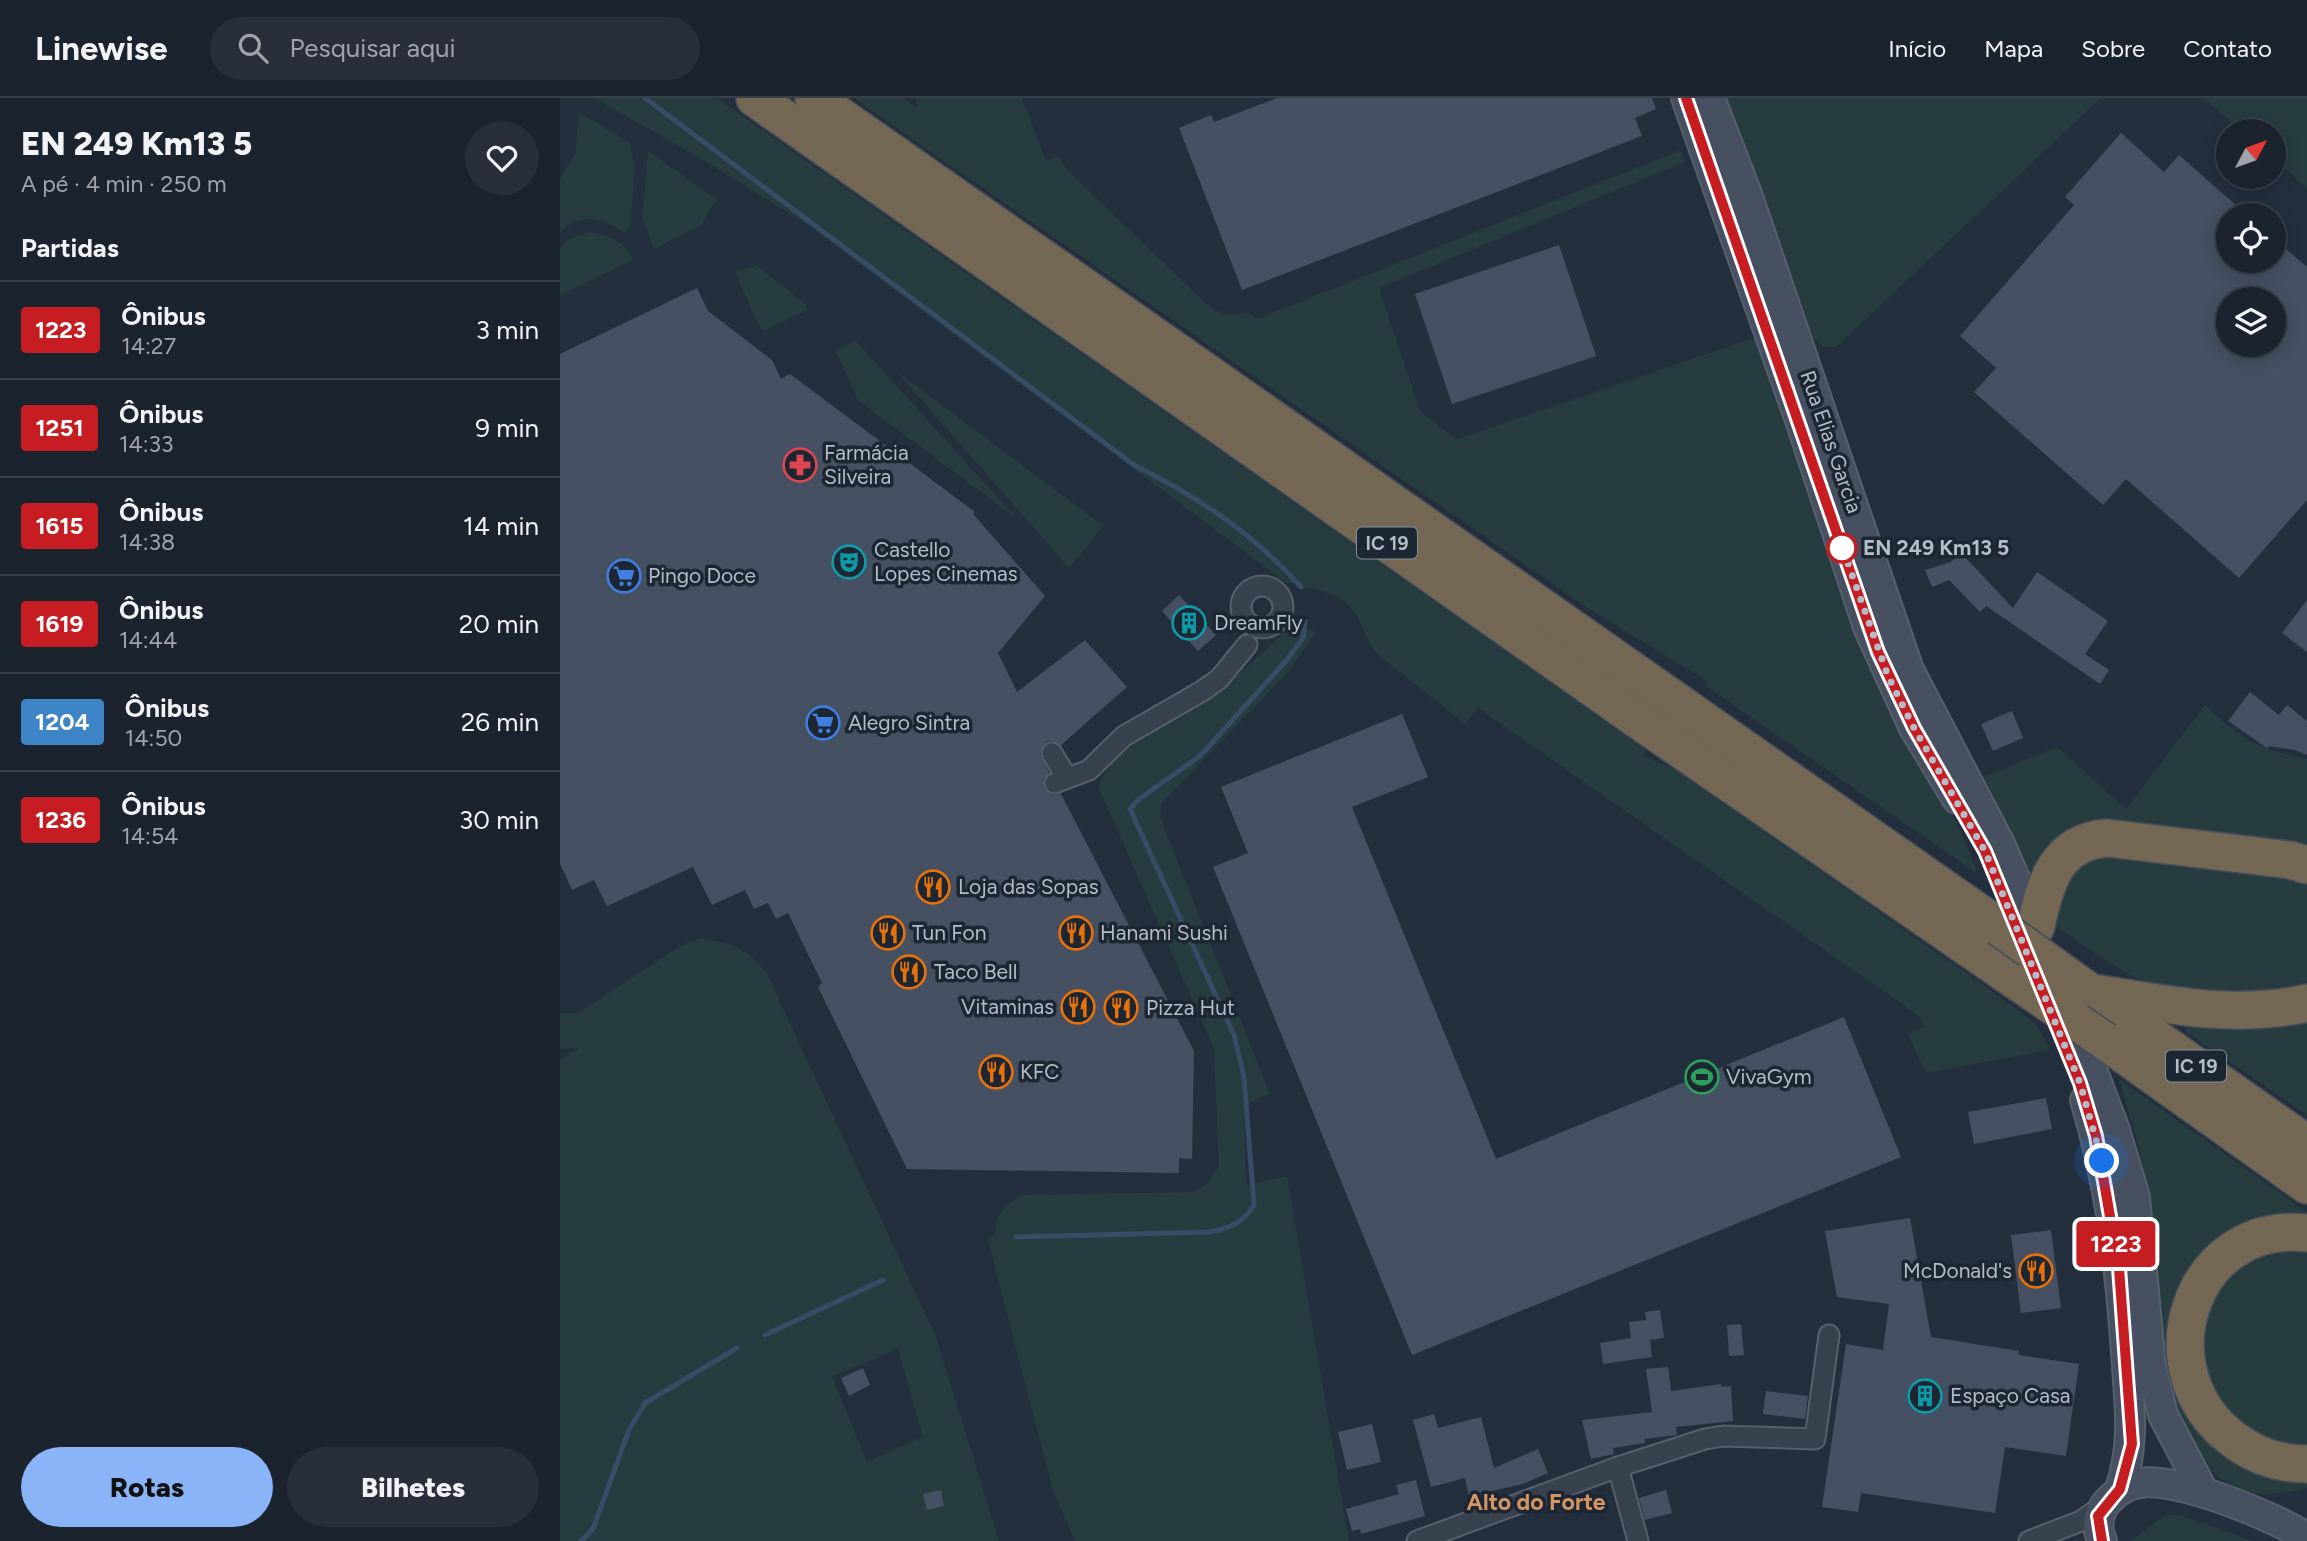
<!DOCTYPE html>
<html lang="pt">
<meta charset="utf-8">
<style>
:root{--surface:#1b232e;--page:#282f3a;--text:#f1f3f6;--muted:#a0a4aa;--line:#39404a;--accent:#8ab4f8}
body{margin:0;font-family:Figtree,sans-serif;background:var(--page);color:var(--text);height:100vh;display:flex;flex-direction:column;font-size:26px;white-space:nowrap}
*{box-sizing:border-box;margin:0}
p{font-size:23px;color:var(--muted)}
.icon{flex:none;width:38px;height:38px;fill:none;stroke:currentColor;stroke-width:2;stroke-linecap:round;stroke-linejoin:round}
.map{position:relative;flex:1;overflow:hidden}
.details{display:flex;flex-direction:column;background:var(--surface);width:560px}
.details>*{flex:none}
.badge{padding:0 14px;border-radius:5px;font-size:24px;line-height:46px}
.needle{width:46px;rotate:49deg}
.controls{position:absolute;left:1656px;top:21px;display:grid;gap:14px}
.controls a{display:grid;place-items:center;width:70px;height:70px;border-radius:50%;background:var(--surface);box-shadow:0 4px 18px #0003,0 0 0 2px var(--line);font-size:35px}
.you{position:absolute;width:35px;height:35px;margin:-18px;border:5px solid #fff;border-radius:50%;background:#1a73e8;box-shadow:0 0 0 10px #1a73e833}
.map>.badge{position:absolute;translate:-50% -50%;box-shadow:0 0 0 4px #fff}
h2{padding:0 21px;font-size:26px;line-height:63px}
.round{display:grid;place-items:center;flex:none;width:74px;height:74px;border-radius:37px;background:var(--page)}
.headline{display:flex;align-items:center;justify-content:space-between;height:119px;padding:0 21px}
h1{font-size:33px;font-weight:800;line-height:52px}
.cta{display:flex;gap:14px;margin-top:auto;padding:14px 21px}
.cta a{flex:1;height:80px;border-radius:42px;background:var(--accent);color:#111;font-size:28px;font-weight:800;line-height:80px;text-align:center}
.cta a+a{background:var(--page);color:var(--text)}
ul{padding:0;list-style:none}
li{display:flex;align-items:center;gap:21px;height:98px;padding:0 21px;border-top:2px solid var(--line)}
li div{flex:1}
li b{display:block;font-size:26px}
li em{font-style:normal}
li .badge{min-width:77px;font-weight:700;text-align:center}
header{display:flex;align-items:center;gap:42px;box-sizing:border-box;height:98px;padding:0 35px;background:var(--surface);border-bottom:2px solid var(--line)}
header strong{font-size:33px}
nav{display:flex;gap:38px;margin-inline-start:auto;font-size:24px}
.search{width:490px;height:63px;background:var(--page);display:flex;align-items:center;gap:18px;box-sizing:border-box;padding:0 24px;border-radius:38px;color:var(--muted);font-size:26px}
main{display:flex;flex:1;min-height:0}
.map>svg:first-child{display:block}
.green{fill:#263c3f;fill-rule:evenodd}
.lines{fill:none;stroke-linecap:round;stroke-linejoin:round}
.stream{stroke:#394c67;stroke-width:5}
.building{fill:#455162;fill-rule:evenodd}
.street-casing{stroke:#565f6c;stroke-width:23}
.secondary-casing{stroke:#565f6c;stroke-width:32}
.highway-casing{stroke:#434c59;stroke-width:40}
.street{stroke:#38414e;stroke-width:19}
.secondary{stroke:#465061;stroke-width:28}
.highway{stroke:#746855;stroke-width:37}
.highway-bridge-casing{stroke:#434c59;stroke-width:40;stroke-linecap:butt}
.highway-bridge{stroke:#746855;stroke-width:37}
.line-casing{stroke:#fff;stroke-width:16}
.line{stroke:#c61d23;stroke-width:10}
.walk{stroke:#b4bcc9;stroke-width:7;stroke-dasharray:0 12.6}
.stop-dot{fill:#fff;stroke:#c61d23;stroke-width:3.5}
.labels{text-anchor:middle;stroke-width:7;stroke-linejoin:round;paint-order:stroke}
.shield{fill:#1d2633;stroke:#878f9c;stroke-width:2}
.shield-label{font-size:19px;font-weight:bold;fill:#b4bcc9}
.street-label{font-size:21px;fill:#b4bcc9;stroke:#1d2633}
.poi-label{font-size:21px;fill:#b4bcc9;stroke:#1d2633;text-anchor:start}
.stop-label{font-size:21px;font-weight:bold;fill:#b4bcc9;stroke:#1d2633;text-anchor:start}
.neighbourhood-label{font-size:23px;font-weight:bold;fill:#d59563;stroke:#1d2633}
</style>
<header>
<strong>Linewise</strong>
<div class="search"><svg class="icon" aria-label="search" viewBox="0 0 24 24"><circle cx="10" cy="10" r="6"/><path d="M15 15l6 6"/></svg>Pesquisar aqui</div>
<nav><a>Início</a><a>Mapa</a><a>Sobre</a><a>Contato</a></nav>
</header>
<main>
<section class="details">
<div class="headline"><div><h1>EN 249 Km13 5</h1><p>A pé · 4 min · 250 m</p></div><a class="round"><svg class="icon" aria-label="heart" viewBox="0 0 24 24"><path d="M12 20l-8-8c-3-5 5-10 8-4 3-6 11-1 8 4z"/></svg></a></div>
<h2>Partidas</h2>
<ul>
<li><span class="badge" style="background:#c61d23;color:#fff">1223</span><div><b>Ônibus</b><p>14:27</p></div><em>3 min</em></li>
<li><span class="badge" style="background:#c61d23;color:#fff">1251</span><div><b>Ônibus</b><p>14:33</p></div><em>9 min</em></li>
<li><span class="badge" style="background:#c61d23;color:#fff">1615</span><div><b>Ônibus</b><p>14:38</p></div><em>14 min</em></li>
<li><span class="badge" style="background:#c61d23;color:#fff">1619</span><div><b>Ônibus</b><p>14:44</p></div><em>20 min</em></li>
<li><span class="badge" style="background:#3d85c6;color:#fff">1204</span><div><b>Ônibus</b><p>14:50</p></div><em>26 min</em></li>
<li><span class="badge" style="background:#c61d23;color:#fff">1236</span><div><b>Ônibus</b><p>14:54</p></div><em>30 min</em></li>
</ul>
<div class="cta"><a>Rotas</a><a>Bilhetes</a></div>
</section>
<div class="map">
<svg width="1747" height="1443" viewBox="0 0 1747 1443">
<rect width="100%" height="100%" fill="#242f3e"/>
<g class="green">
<path d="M34,0H157L1085,651L1084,658L1114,671L1435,895L1477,927L1490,952L1366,975L1347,935L1364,930L1359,918L918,610L905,626L817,556C807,544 804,530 796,516C784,494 747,490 725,484L254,131L140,60Z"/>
<path d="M293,0H344L357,10L356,0H462L486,63L499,58L507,72L651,210L666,217L690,215L697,221L1121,52L1125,64L819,190L861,315L897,341L1197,239L1288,510L1335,619L1399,729L1418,776L1146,588L1147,583L1026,509Z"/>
<path d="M1165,0H1541L1276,249H1263L1253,240Z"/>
<path d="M1643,0H1747V90L1713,61V33H1682Z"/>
<path d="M18,14L69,44L75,68L70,129L64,134C43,119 20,115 0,134V81L16,54Z"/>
<path d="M88,53L159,103L152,108L142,126L94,151L82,119Z"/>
<path d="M29,134C48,137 64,142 73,162L0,197V150L9,141Z"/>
<path d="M197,167L245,206L248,212L204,233L198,226L175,174Z"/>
<path d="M296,243L457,421L298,302L276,253Z"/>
<path d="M336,273L544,428L509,470Z"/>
<path d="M733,527L756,534L729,573L601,706L600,719L710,996L684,1007L686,1087L727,1078L789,1443H515L493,1393L428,1142L436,1134C435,1115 446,1106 462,1097L634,1094L647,1086L659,1068L654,951L538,688C560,638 623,620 664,588C688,569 710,547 733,527Z"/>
<path d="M1645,607C1682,641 1698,651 1747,661V753L1566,731L1477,769L1467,782L1423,679L1497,649L1566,711Z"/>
<path d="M1539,755L1747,782V884C1701,907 1615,902 1570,877C1543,862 1518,843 1493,826L1507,777Z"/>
<path d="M141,840C173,846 186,849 207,876L376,1239L439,1443H0V961L20,950L0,951V915H18L122,847ZM338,1251L363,1339L307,1364L272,1278Z"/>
<path d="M1747,916V1017L1626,934L1627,922Z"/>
<path d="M1559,981L1747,1114V1122L1661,1149L1618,1285L1747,1376V1390C1586,1437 1602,1187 1588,1095C1582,1056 1570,1018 1559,981Z"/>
<path d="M1747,1147V1352L1724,1350L1682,1331L1649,1291L1636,1236L1661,1176L1712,1150Z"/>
<path d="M1617,1416L1693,1443H1570L1606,1417Z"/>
</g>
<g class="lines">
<g class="stream">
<path d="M85,0L574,367C638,399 693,435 741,489"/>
<path d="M456,1139L650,1134C670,1130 683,1125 694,1107L684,979L674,937L570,711L579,701L640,658L726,563L743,540L745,523"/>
<path d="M205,1237L323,1182"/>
<path d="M21,1443L33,1431L69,1332L85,1305L177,1250"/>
</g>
</g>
<g class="building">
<path d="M717,0H1092L1096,11L1075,20L1082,38L682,192L619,30L651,17L654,24Z"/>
<path d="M1561,35L1604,74L1619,57L1687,117H1668V163H1713V140L1747,169V402L1679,480L1566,381L1543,407L1414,294L1436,270L1400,238L1514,107L1505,99ZM1668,201H1713V247H1668Z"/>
<path d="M999,147L1036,258L892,306L855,196Z"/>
<path d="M137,190L148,213L212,262L221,281L230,276L415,414L413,416L485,498L438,555L457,594L525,542L567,589L501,647L492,643L486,644L480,656L489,674L483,682L484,690L492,697L501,696L634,953L632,1061L619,1060V1075L347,1071L258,889L262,885L228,815L216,821L208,805L194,811L185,792L152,807L133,769L47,808L34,782L12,792L0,766V256Z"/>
<path d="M1401,455L1453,510L1477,474L1548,523L1525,556L1549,572L1540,586L1426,508L1420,514L1389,482L1372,489L1365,472L1391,464Z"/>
<path d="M619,497L656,537L638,553L602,513Z"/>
<path d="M1747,502V554L1722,535Z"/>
<path d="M1690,594L1719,617L1727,607L1747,623V657L1735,652L1709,648L1707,650L1668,623Z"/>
<path d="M1452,613L1463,640L1433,653L1421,626Z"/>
<path d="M842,616L868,679L792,709L936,1061L1284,919L1341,1059L852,1257L653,769L688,755L661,689Z"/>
<path d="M1486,1000L1492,1031L1414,1046L1408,1014Z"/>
<path d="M1350,1120L1371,1239L1459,1253V1257L1519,1266L1506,1358L1445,1349L1435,1415L1301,1395L1298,1414L1262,1409L1286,1246L1323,1252L1329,1206L1277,1199L1265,1133Z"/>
<path d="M1491,1132L1501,1210L1461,1215L1451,1137Z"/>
<path d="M1100,1212L1104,1240L1090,1242L1092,1259L1043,1266L1040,1245L1071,1240L1069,1224L1086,1222L1085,1214Z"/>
<path d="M1181,1226L1184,1257L1169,1258L1167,1227Z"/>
<path d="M1108,1269L1111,1293L1161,1286V1289L1171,1288L1173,1323L1116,1329L1117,1337L1084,1341L1085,1345L1053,1350L1054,1356L1031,1361L1022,1322L1092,1314L1086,1271Z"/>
<path d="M303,1270L310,1287L289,1298L281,1280Z"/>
<path d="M1206,1293L1248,1298L1245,1321L1203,1316Z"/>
<path d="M874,1316L878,1330L921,1319L934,1370L978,1351L988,1375L963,1386L909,1398L905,1380L871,1389L853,1322Z"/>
<path d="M812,1326L821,1364L787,1372L778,1334Z"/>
<path d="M856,1382L865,1418L801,1436L800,1431L792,1433L786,1411L839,1396L836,1387Z"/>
<path d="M381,1392L384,1408L367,1412L363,1396Z"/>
<path d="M1106,1392L1112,1415L1085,1422L1079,1400Z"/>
</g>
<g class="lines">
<defs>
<g id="street">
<circle cx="702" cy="509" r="21"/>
<path d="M492,655L507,680"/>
<path d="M495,685L529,672L564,638L642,593L659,581L687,547"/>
<path d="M1058,1369L1078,1443"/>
<path d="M857,1443L1058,1369L1145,1341L1163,1338L1255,1341L1269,1237"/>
<path d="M1469,1443L1521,1423L1544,1407"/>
</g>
<g id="secondary">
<path d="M1126,0L1240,322L1308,529L1354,630L1397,701"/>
<path d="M1150,0L1187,96L1349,572L1440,746L1478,833"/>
<path d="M1511,916L1555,1032L1575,1099L1591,1268L1603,1317L1643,1393"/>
<path d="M1525,1002C1550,1085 1560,1168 1566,1254C1569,1304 1576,1344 1560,1391"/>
<path d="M1542,1443C1536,1429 1537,1415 1548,1403C1557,1394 1566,1387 1580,1385C1617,1379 1715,1418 1747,1440"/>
</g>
<g id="highway">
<path d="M195,0L1087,628L1461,886"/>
<path d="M254,0L1439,829"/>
<path d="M1476,828C1485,785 1496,744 1547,740L1730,762L1747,767"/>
<path d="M1524,890L1747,1046"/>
<path d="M1540,896C1610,907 1677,921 1747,905"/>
<path d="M1545,943L1747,1087"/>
<path d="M1747,1135C1629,1122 1582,1273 1673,1341C1695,1358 1719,1366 1747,1366"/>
</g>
</defs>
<use href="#street" class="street-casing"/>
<use href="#secondary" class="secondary-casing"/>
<use href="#highway" class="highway-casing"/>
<use href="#street" class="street"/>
<use href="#secondary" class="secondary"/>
<use href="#highway" class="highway"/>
<defs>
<g id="highway-bridge">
<path d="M1439,829L1524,890"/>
<path d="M1461,886L1545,943"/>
</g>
</defs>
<use href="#highway-bridge" class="highway-bridge-casing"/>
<use href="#highway-bridge" class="highway-bridge"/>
</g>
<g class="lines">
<defs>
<path id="line" d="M1126,0L1318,554L1354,630L1425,753L1520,985L1536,1038L1559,1170L1572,1346L1560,1391L1538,1418L1542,1443"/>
</defs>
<use href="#line" class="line-casing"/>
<use href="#line" class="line"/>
<path class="walk" d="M1282,450L1279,440L1328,578L1354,630L1425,753L1520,985L1542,1063"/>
</g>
<defs>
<symbol id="pharmacy-ring" viewBox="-11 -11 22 22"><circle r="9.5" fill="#1d2633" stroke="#e0444e" stroke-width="1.5"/><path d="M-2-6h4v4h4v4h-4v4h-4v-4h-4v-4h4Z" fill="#e0444e"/></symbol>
<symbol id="theatre-ring" viewBox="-11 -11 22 22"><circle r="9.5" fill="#1d2633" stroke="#0f9aa8" stroke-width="1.5"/><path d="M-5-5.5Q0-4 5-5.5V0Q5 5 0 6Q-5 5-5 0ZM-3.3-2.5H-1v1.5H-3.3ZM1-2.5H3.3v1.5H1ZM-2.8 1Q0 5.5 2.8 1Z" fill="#0f9aa8"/></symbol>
<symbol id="supermarket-ring" viewBox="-11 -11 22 22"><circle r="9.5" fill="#1d2633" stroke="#3f7fe0" stroke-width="1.5"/><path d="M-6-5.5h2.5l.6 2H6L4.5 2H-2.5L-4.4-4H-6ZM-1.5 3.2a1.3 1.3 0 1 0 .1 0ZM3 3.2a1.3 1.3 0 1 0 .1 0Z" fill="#3f7fe0"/></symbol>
<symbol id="building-ring" viewBox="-11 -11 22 22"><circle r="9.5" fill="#1d2633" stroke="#0f9aa8" stroke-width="1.5"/><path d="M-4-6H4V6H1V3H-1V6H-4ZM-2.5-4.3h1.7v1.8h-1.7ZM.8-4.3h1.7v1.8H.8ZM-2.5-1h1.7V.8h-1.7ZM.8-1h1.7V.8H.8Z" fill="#0f9aa8"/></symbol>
<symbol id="restaurant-ring" viewBox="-11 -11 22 22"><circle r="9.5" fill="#1d2633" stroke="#e8710a" stroke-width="1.5"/><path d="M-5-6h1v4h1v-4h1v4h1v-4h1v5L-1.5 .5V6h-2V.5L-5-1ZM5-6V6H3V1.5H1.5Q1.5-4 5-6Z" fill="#e8710a"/></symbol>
<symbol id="stadium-ring" viewBox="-11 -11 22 22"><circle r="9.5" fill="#1d2633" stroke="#2e9e5b" stroke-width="1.5"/><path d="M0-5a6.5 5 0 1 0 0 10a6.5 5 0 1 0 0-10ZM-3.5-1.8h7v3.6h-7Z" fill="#2e9e5b"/></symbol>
</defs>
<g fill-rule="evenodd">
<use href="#pharmacy-ring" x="221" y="348" width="38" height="38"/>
<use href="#theatre-ring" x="270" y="445" width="38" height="38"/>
<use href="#supermarket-ring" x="45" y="459" width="38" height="38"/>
<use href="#building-ring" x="610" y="506" width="38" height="38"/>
<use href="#supermarket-ring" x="244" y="606" width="38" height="38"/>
<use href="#restaurant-ring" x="354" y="770" width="38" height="38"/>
<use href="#restaurant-ring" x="309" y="816" width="38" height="38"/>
<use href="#restaurant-ring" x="497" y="816" width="38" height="38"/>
<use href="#restaurant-ring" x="330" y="855" width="38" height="38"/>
<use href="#restaurant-ring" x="499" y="890" width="38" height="38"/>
<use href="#restaurant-ring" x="542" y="891" width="38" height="38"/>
<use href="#restaurant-ring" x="417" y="955" width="38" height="38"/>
<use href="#stadium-ring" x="1123" y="960" width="38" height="38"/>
<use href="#restaurant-ring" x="1457" y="1154" width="38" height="38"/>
<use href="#building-ring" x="1346" y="1279" width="38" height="38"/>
</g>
<circle class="stop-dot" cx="1282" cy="450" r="14"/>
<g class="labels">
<g class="shield">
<rect x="797" y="429.5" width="60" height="31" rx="5"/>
<rect x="1606" y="952.5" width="60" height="31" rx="5"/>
</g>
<g class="shield-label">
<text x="827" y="452">IC 19</text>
<text x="1636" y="975">IC 19</text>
</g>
<g class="street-label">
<text transform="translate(1271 344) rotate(71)" y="7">Rua Elias Garcia</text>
</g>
<g class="poi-label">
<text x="264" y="362">Farmácia<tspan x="264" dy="24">Silveira</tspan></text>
<text x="314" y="459">Castello<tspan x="314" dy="24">Lopes Cinemas</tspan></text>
<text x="88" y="485">Pingo Doce</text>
<text x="654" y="532">DreamFly</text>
<text x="288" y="632">Alegro Sintra</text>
<text x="398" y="796">Loja das Sopas</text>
<text x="352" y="842">Tun Fon</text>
<text x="540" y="842">Hanami Sushi</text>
<text x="374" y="881">Taco Bell</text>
<text x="494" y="916" text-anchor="end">Vitaminas</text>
<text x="586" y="917">Pizza Hut</text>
<text x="460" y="981">KFC</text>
<text x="1166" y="986">VivaGym</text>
<text x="1452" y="1180" text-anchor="end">McDonald's</text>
<text x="1390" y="1305">Espaço Casa</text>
</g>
<g class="stop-label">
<text x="1303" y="457">EN 249 Km13 5</text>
</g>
<g class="neighbourhood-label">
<text x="976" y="1412">Alto do Forte</text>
</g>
</g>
</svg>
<div class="controls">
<a><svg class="needle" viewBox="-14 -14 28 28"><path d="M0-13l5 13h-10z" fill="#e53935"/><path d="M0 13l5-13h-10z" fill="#a0a4aa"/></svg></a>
<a><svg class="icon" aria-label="locate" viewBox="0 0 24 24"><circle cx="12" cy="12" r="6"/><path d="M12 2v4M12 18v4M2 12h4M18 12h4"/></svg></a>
<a><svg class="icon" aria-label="layers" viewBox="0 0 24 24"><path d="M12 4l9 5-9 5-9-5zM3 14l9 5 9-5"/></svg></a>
</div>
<div class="you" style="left:1542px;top:1063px"></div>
<b class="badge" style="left:1556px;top:1146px;background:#c61d23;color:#fff">1223</b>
</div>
</main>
